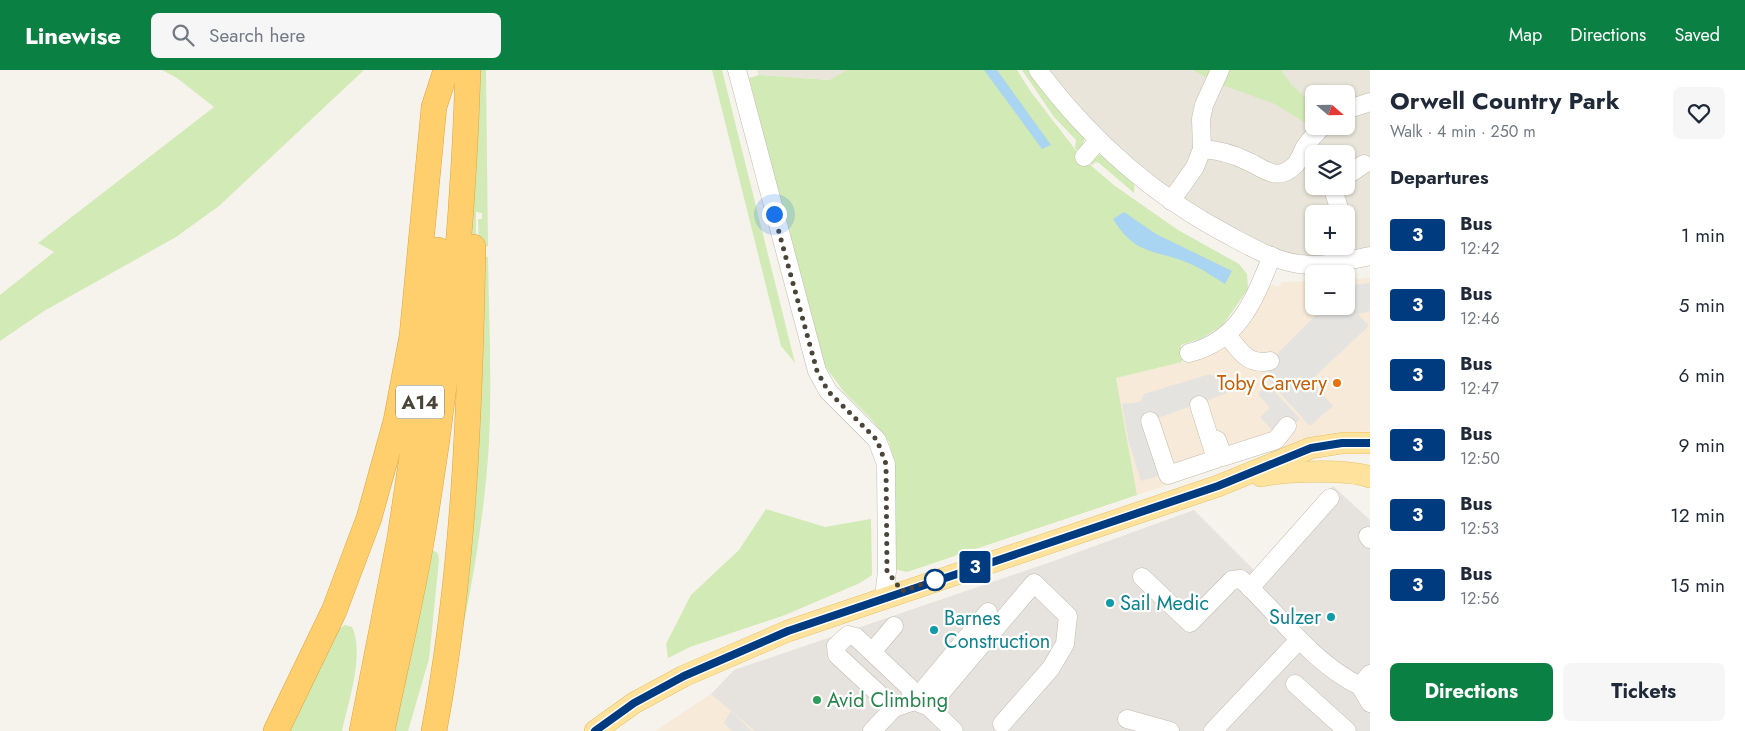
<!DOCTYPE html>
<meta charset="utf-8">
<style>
:root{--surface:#fff;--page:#f6f6f7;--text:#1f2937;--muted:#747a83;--accent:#0b8043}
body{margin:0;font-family:Jost,sans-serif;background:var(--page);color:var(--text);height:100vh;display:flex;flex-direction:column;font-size:19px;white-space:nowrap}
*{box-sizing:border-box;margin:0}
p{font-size:16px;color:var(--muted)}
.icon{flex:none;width:28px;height:28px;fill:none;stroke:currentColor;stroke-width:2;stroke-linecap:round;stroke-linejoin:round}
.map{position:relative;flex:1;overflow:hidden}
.side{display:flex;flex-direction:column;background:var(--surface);width:375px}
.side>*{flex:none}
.badge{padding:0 10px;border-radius:4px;font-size:18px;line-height:32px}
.needle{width:32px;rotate:110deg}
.buttons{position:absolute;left:1305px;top:15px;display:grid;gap:10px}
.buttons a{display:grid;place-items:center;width:50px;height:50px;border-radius:8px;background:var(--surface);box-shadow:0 1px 4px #0004;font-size:25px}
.you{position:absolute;width:25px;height:25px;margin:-12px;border:4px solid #fff;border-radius:50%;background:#1a73e8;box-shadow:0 0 0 8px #1a73e833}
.map>.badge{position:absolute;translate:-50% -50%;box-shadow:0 0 0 2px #fff}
h2{padding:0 20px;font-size:19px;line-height:45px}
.round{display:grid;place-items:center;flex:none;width:52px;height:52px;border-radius:8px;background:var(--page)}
.headline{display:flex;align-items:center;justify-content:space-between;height:85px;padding:0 20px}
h1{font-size:24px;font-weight:700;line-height:38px}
.button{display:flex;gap:10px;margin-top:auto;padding:10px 20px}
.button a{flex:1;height:58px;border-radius:8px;background:var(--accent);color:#fff;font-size:20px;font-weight:700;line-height:58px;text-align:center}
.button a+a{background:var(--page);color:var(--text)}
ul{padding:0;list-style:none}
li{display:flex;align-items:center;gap:15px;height:70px;padding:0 20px}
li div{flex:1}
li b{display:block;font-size:19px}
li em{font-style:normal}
li .badge{min-width:55px;font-weight:700;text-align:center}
header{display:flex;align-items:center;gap:30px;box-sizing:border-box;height:70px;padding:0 25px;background:var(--accent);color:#fff}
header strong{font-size:24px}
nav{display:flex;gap:28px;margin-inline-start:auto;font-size:18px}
.search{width:350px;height:45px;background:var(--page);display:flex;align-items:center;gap:12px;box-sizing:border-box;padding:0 18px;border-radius:8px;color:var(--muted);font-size:19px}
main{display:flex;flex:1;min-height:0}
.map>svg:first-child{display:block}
.residential{fill:#eae5da;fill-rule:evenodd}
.commercial{fill:#f7ead8}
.industrial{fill:#e6e2dd}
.green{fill:#d2eab5}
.parking{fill:#e5e3e0}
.water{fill:#a9d4f2}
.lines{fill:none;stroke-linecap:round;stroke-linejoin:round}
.minor-casing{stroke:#c2bbae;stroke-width:19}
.major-casing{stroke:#e6c16a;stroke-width:22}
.highway-casing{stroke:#e0a43c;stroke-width:26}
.minor{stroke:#fff;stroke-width:18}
.major{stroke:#ffe39c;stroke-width:21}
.highway{stroke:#ffcf6e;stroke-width:25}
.line-casing{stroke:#fff;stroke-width:11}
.line{stroke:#003b80;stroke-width:8}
.walk{stroke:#4b4439;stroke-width:5;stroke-dasharray:0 9}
.food-dot{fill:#e8710a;stroke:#fff;stroke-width:2}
.stop-dot{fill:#fff;stroke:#003b80;stroke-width:2.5}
.culture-dot{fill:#0f9aa8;stroke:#fff;stroke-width:2}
.leisure-dot{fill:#2e9e5b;stroke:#fff;stroke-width:2}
.labels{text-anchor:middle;stroke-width:4.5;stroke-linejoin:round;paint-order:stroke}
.shield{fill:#fff;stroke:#817c74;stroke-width:1}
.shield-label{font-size:19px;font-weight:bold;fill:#4b4439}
.food-label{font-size:20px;fill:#c56008;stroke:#fff;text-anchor:end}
.culture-label{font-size:20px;fill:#0d838f;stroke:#fff;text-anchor:start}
.leisure-label{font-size:20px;fill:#27864d;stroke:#fff;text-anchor:start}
</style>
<header>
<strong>Linewise</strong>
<div class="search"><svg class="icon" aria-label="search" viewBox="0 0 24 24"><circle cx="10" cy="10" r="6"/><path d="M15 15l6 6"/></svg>Search here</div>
<nav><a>Map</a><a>Directions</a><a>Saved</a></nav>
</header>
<main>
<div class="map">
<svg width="1370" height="661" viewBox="0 0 1370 661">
<rect width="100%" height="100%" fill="#f6f3ec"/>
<g class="residential">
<path d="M757,0H847L831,10L759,5Z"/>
<path d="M1038,0H1370V185L1297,194L1171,131ZM1314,24H1346V56H1314ZM1314,84H1346V116H1314ZM1314,144H1346V176H1314Z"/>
</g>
<g class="commercial">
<path d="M1367,208H1370V361L1317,366L1137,425L1116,308L1182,292L1225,277L1253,248L1269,214L1279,217L1282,212L1314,211V236H1346V210Z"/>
<path d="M711,624L755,661H655Z"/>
</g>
<path class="industrial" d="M1333,416L1370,450V661H755L711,624L734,600L1048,493L1194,440L1254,500Z"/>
<g class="green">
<path d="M162,0H364L219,136L176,167L44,241L0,271V225L54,182L38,173L214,37L177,8Z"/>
<path d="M473,0H486L488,176L479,180L478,149H482V143L476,142V184L488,187C489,249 492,311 489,373C484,454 469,534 451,613L477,334L472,149Z"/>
<path d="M712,0H722L795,293L781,276Z"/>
<path d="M847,0H1017L1031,22L1081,87L1115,116L1178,160L1239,194L1247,204L1248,219L1222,256L1202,268L1181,275L1182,292L1116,308L1137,425L907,502L894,499V392L889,372L873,351L844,322L822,292L749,8L759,5L830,10Z"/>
<path d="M1022,0H1031L1085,67L1080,83L1075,78L1076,70L1054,47Z"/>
<path d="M1193,0H1281L1291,14L1314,36V56L1318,61L1275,34L1214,12Z"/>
<path d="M1101,85L1105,86C1115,95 1138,107 1134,123L1099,93L1096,92L1092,95L1089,91L1095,86Z"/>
<path d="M766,439L825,457L871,449L872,505L860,513L785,545L690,577L668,588L666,574L691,525L739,480Z"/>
<path d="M432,480L438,483L439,490L429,589L408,661H386L422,484Z"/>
<path d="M345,555L352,557C365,584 348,633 342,661H286L336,561Z"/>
</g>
<g class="parking">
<path d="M1370,213V241L1358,244L1369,256L1310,311L1333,336L1310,356L1267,309L1270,291L1316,245L1315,236H1346V216Z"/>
<path d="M1210,304L1221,310L1227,323L1150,351L1162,405L1141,411L1129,373L1122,334L1140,332L1144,324Z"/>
<path d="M1268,314L1300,349L1293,356L1273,361L1260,347L1270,338L1258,324Z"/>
<path d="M731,641L752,661H732L724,653Z"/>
</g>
<g class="water">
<path d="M984,0H997L1051,75L1042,79Z"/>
<path d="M1124,142L1156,164L1232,201L1225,214C1215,208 1205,201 1195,196C1158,178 1138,189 1113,149Z"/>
</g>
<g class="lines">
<defs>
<g id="minor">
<path d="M737,0L817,301L828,321L877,370L886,394L887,501L884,527"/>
<path d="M1038,0C1091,71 1153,126 1232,167C1252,178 1276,191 1299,194C1324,197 1346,191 1370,186"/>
<path d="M1346,40L1370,32"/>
<path d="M1202,79C1218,80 1233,84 1247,91C1264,98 1277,114 1296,94C1300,89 1302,82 1305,77C1310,69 1317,62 1323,56"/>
<path d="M1084,87L1098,71"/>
<path d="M1346,106L1364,94"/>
<path d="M1332,116L1339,138L1332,144"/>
<path d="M1171,131L1195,97L1202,79L1201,49L1204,35L1220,0"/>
<path d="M1334,176L1336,194"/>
<path d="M1227,265C1240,281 1248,296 1270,291"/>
<path d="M1189,283C1240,270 1254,230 1272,186"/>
<path d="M1150,351L1168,405L1216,389L1199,335"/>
<path d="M1217,370L1223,387L1276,370L1287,356"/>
<path d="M1368,466L1370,469"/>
<path d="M1142,507L1190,553L1232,510L1241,509C1280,545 1311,592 1360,616"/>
<path d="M1250,518L1330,428"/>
<path d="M872,582L894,556"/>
<path d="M1295,614L1347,661"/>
<path d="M1360,616L1370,633"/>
<path d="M1360,616L1370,604"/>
<path d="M914,631L988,542"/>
<path d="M929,637L1034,513L1068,546L1065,574L1051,598L1002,654"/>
<path d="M894,638L837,585L836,576L848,565L856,567L909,617L914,631"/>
<path d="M1127,649L1170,661"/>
<path d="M872,661L894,638L914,631L929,637L954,661"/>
<path d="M1213,661L1299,570"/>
</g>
<g id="major">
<path d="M1261,406C1286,401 1347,399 1370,407"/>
<path d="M595,661L634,633L684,606L788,561L1218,416L1311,378L1343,373H1370"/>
</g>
<g id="highway">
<path d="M276,661L334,541L369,448L396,351L412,266L434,37L446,0"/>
<path d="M362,661L400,467L430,266L438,180"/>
<path d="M382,661C395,598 410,536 421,473C448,316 463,158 468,0"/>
<path d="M434,661C464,501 470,340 473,177"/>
</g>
</defs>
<use href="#minor" class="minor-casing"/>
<use href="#major" class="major-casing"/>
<use href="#highway" class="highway-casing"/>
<use href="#minor" class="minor"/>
<use href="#major" class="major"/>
<use href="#highway" class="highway"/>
</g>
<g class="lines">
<defs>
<path id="line" d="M595,661L634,633L684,606L788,561L1218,416L1311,378L1342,373H1370"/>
</defs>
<use href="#line" class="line-casing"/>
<use href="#line" class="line"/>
<path class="walk" d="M774,144L817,301L828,321L877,370L886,394L887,501L902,521L935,510"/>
</g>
<circle class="food-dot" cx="1337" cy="313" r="5"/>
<circle class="stop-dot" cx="935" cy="510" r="10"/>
<g class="culture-dot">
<circle cx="1110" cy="533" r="5"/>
<circle cx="1331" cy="547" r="5"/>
<circle cx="934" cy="560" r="5"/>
</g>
<circle class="leisure-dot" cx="817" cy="630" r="5"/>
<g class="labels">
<rect class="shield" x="396" y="315.5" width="48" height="33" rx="4"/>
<g class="shield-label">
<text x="420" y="339">A14</text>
</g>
<g class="food-label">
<text x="1327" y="320">Toby Carvery</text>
</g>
<g class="culture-label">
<text x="1120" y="540">Sail Medic</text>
<text x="1321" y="554" text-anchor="end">Sulzer</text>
<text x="944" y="555">Barnes<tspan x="944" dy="23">Construction</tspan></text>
</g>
<g class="leisure-label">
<text x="827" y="637">Avid Climbing</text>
</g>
</g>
</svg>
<div class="buttons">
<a><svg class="needle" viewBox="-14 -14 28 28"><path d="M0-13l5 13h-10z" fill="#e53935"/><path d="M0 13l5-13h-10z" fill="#747a83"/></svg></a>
<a><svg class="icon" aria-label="layers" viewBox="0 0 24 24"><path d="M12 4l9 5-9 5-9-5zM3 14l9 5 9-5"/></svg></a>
<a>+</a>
<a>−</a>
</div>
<div class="you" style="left:774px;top:144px"></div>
<b class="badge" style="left:975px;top:497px;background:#003b80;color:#fff">3</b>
</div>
<section class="side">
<div class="headline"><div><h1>Orwell Country Park</h1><p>Walk · 4 min · 250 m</p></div><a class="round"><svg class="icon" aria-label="heart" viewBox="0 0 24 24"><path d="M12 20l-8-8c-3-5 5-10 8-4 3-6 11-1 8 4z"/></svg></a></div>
<h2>Departures</h2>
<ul>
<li><span class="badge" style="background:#003b80;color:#fff">3</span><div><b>Bus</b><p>12:42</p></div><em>1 min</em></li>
<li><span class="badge" style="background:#003b80;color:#fff">3</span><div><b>Bus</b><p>12:46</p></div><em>5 min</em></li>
<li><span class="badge" style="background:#003b80;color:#fff">3</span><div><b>Bus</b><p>12:47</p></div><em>6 min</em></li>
<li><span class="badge" style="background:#003b80;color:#fff">3</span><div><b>Bus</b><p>12:50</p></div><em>9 min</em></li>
<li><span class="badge" style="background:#003b80;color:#fff">3</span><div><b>Bus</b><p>12:53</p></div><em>12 min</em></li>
<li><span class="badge" style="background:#003b80;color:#fff">3</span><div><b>Bus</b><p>12:56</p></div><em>15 min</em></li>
</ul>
<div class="button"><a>Directions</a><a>Tickets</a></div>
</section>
</main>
